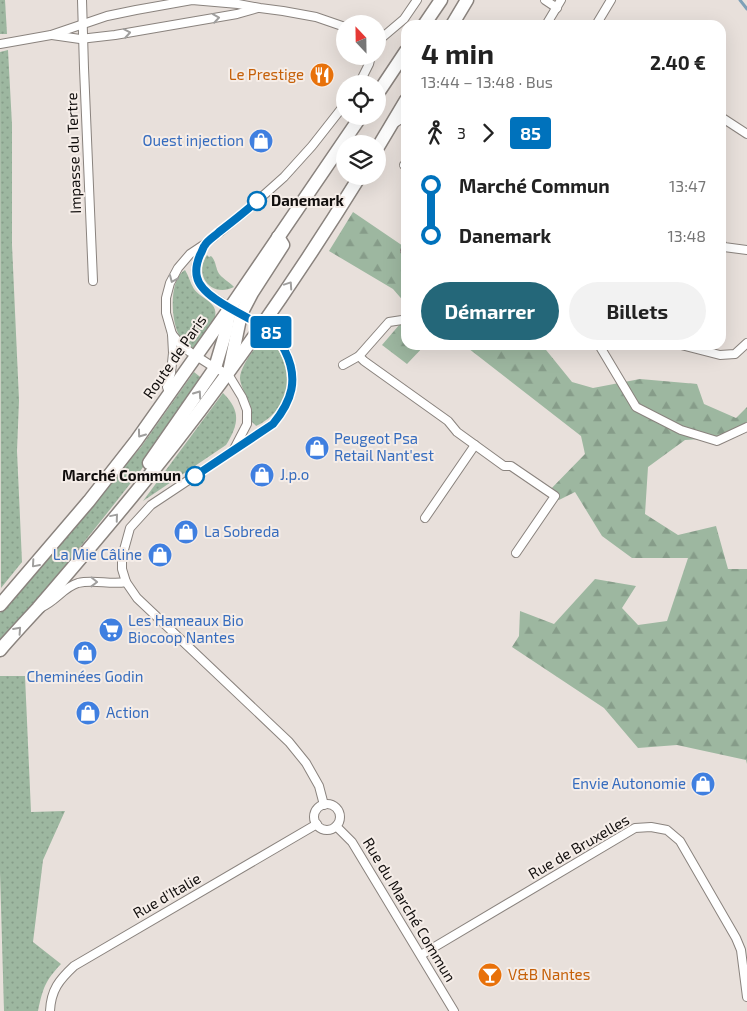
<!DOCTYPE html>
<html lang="fr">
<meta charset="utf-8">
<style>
:root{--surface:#fff;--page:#f2f2f2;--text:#222;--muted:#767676;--accent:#246779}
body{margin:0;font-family:"Exo 2",sans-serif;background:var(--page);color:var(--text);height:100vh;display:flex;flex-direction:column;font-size:19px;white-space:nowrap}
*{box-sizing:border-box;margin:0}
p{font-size:16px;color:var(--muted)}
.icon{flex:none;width:28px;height:28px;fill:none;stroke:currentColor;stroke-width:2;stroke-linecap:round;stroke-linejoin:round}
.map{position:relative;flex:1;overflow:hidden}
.side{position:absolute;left:401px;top:20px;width:325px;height:330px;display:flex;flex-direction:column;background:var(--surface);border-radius:15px;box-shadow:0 5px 20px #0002}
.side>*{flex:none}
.badge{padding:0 10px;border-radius:4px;font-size:18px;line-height:32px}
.needle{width:32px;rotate:338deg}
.fabs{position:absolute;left:336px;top:15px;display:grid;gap:10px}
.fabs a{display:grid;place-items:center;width:50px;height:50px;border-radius:50%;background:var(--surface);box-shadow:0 5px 20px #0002;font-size:25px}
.map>.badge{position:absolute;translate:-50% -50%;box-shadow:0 0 0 2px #fff}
.legs{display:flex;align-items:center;gap:8px;height:55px;padding:0 20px;font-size:16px}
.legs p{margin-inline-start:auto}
.head{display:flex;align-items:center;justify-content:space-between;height:85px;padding:0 20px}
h1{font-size:28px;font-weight:700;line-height:38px}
.action{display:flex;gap:10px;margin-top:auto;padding:10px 20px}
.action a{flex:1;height:58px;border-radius:30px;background:var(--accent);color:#fff;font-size:20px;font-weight:700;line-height:58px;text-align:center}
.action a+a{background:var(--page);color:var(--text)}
ul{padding:0 20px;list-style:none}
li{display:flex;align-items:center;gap:18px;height:50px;font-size:19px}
li i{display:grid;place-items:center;width:8px;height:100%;margin:0 6px;background:currentColor}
li i::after{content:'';width:12px;height:12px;margin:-6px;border:4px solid;border-radius:50%;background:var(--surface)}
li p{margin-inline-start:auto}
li:first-child i{background:linear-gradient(#0000 50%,currentColor 0)}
li:last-child i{background:linear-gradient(currentColor 50%,#0000 0)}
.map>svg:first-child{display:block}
.grass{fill:url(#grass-dots)}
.forest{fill:url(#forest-firs)}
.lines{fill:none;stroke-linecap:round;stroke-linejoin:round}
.stream{stroke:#7ea0b7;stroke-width:3}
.minor-casing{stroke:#8a837e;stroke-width:10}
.primary-casing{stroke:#8a837e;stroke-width:15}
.minor{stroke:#fff;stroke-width:8}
.primary{stroke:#fff;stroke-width:12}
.oneway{stroke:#a09f9e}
.line-1-casing{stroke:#fff;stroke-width:11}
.line-1{stroke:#0072bc;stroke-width:8}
.stop-1-dot{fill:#fff;stroke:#0072bc;stroke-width:2.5}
.labels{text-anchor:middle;stroke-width:4;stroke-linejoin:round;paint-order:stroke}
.food-label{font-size:15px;fill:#c56008;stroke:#f5ede8;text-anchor:end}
.shop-label{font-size:15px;fill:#366cbe;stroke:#f5ede8;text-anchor:start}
.street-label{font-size:15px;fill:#110e0d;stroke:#f5ede8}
.stop-label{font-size:15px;font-weight:bold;fill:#110e0d;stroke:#f5ede8;text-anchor:start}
</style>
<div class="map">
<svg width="747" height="1011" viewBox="0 0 747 1011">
<defs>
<pattern id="grass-dots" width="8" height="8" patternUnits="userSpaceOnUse" patternTransform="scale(1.25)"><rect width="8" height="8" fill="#9db7a0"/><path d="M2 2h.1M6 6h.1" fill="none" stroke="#869c89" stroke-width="1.8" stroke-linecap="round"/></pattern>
<pattern id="forest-firs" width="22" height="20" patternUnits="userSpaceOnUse" patternTransform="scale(1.25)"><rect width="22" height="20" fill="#9db7a0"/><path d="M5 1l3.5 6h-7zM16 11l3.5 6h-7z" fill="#869c89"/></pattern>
</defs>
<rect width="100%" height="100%" fill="#e8e0db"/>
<g class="grass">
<path d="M0,0H5L7,34H0Z"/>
<path d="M8,50L12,125V245L19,400L17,451L22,562L1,588L0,52Z"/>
<path d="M207,255L209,257L211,256C216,261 215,265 218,272C221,278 230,282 234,287C212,298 193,276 207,255Z"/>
<path d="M185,270C189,276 190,283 194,289C202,300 221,302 214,321L194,349C188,345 181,340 178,333C171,318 169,279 185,270Z"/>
<path d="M267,339C283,349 290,373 286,391C283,406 270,420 256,426C255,424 252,423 251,420C250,416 251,409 250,405C247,396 241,388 240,379C239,368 257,342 267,339Z"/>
<path d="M194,372L204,380L141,470L104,517L45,591L0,640V613L141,447Z"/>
<path d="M223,393C241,411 239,424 226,445L143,501Z"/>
<path d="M0,676H25L31,812L65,811L43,860L33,942L61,964C45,981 43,988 38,1011H4L0,872Z"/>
</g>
<g class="forest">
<path d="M353,212L406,248V304L393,289L329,251Z"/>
<path d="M406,317V345H425L407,364L382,345Z"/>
<path d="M464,345H542L572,382L593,388L640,379L697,384L704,404L736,418L747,407V423L716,438L685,440L648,467L645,514L678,535L716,526L728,569H747V764L746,760L677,745L638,748L604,708L512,647L519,636L520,611L554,624L595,579L636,586L622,608L638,625L667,621L688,558H632L602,536L575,492L559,500L546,494L585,454L581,436Z"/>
</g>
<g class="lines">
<path class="stream" d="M740,0L747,9"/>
<defs>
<g id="minor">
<path d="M82,0L84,68L93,281"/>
<path d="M545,0L557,8"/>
<path d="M546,25L561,0"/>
<path d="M596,25L611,0"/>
<path d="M52,35L80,39L115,35L237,14L258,8"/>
<path d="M378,41L404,19L417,0"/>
<path d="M0,44L51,35L107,16L136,10L192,0L238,4L260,8L283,11L316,17L345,27"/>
<path d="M359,84L369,64L371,56"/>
<path d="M721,117L747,134"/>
<path d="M395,123L406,116"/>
<path d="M404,165L406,166"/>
<path d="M721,243L724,247L747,250"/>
<path d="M205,244C200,255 192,268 198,280C201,289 209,294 216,299C226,305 235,311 246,317C258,323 271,329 280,340C284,346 287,354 289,361C298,385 288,406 273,424L151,505L130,528L122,557V569L126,582L137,598L289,742L306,763L319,786L324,805"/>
<path d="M405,251L406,249"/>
<path d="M172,334L182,346L190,352L215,368L228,374L242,397L247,410V424L234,449"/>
<path d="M599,345L636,407L681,430L717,441L747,427"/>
<path d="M681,345L720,355L735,354L747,343"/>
<path d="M359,356L364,361L448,421L457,432L504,466H511L555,496L516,553"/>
<path d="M343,365L359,356L389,322L402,320H406"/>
<path d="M170,395L167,387L171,373L173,353L172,334L166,313V298L170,283L178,268L190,254L205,244L247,210L284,177L312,146L345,104"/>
<path d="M425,518L475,445"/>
<path d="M42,607C56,601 64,587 78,583C94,579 110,585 126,582"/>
<circle cx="327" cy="817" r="13"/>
<path d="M336,826L352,842L454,1011"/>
<path d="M421,955L635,828L651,827L667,830L680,841L736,938L741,950L747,997"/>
<path d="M50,1011C51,990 59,980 74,966L317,824"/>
</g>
<g id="primary">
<path d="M424,25L441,0"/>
<path d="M452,25L467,0"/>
<path d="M378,93L406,51"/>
<path d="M378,147L406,100"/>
<path d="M230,367L241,314L252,293L283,245L278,237"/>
<path d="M149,463L215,368L226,331L229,313"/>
<path d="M0,605L89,501L136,441L230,308L361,116"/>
<path d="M0,650C12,636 25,622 38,608C75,565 112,522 148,477C225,382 295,281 360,176"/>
</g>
</defs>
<use href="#minor" class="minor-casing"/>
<use href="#primary" class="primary-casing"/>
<use href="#minor" class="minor"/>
<use href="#primary" class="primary"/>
</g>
<defs><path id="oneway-chevron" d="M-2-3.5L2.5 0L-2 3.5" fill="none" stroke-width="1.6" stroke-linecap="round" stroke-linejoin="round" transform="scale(1.25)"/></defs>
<g class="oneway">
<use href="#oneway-chevron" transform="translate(216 18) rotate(-9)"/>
<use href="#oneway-chevron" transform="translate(127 33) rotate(-10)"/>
<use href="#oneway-chevron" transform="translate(173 279) rotate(113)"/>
<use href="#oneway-chevron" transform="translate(289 285) rotate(-56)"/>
<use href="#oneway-chevron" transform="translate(198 394) rotate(-55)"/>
<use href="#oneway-chevron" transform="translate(141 434) rotate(126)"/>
<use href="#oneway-chevron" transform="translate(115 517) rotate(-50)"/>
<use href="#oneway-chevron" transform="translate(35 564) rotate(131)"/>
<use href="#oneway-chevron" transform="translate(94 582) rotate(1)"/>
<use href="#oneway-chevron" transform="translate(18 630) rotate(-48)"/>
</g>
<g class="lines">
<defs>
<path id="line-1" d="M195,476L273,424C292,401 299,379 285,351C281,343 277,335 269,330C252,318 201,299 197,277C195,269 197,262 200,255C202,252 203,247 205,245C208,240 215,236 219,232C232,222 245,212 257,201"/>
</defs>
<use href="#line-1" class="line-1-casing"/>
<use href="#line-1" class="line-1"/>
</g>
<defs>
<symbol id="restaurant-disc" viewBox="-11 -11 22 22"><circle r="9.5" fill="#e8710a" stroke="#f5ede8"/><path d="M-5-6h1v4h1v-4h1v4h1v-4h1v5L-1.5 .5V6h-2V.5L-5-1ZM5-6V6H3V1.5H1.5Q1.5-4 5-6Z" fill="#fff"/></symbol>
<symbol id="shop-disc" viewBox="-11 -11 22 22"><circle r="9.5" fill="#3f7fe0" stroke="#f5ede8"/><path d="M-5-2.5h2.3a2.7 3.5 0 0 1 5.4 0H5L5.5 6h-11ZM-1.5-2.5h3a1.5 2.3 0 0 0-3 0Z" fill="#fff"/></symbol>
<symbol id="supermarket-disc" viewBox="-11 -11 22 22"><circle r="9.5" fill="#3f7fe0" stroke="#f5ede8"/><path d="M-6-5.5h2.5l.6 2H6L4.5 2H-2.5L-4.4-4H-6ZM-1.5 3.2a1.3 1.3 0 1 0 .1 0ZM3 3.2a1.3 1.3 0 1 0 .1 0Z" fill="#fff"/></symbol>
<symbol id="bar-disc" viewBox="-11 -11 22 22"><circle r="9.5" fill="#e8710a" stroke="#f5ede8"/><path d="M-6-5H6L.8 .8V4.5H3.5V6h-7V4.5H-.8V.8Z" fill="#fff"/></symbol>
</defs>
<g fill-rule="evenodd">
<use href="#restaurant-disc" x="308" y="61" width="28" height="28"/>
<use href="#shop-disc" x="247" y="127" width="28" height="28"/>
<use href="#shop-disc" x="303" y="434" width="28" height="28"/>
<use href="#shop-disc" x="248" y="461" width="28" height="28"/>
<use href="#shop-disc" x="172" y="518" width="28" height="28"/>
<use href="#shop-disc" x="146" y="541" width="28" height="28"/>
<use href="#supermarket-disc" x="97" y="616" width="28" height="28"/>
<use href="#shop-disc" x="71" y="639" width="28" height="28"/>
<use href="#shop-disc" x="74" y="699" width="28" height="28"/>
<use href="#shop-disc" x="689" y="770" width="28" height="28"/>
<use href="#bar-disc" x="476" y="961" width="28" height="28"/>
</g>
<g class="stop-1-dot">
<circle cx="257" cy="201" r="9"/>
<circle cx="195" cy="476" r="9"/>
</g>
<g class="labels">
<g class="food-label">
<text x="304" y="80">Le Prestige</text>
<text x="508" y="980" text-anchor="start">V&amp;B Nantes</text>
</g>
<g class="shop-label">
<text x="244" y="146" text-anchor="end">Ouest injection</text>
<text x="334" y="444">Peugeot Psa<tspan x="334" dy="17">Retail Nant'est</tspan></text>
<text x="280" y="480">J.p.o</text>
<text x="204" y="537">La Sobreda</text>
<text x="142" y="560" text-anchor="end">La Mie Câline</text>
<text x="128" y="626">Les Hameaux Bio<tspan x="128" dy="17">Biocoop Nantes</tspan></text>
<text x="85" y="682" text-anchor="middle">Cheminées Godin</text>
<text x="106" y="718">Action</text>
<text x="686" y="789" text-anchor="end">Envie Autonomie</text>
</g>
<g class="street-label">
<text transform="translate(74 153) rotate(-92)" y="5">Impasse du Tertre</text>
<text transform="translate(175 357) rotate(-55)" y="5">Route de Paris</text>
<text transform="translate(579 847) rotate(-30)" y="5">Rue de Bruxelles</text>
<text transform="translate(167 896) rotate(-30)" y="5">Rue d'Italie</text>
<text transform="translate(409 910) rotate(59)" y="5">Rue du Marché Commun</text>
</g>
<g class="stop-label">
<text x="271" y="206">Danemark</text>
<text x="181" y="481" text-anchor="end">Marché Commun</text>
</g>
</g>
</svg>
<div class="fabs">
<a><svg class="needle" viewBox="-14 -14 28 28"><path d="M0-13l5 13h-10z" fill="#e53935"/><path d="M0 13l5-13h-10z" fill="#767676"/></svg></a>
<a><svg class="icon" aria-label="locate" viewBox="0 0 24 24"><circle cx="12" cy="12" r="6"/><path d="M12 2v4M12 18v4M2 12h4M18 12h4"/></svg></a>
<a><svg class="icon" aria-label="layers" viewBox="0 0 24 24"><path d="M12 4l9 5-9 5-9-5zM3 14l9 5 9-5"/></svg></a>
</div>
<b class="badge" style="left:271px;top:332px;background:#0072bc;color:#fff">85</b>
<section class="side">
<div class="head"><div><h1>4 min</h1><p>13:44 – 13:48 · Bus</p></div><b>2.40 €</b></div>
<div class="legs"><svg class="icon" aria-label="walk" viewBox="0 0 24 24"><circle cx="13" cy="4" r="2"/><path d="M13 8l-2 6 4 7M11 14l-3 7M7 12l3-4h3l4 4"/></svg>3<svg class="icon" aria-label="forward" viewBox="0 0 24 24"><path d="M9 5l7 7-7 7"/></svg><b class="badge" style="background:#0072bc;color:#fff">85</b></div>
<ul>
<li><i style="color:#0072bc"></i><b>Marché Commun</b><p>13:47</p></li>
<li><i style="color:#0072bc"></i><b>Danemark</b><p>13:48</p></li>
</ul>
<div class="action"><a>Démarrer</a><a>Billets</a></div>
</section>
</div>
